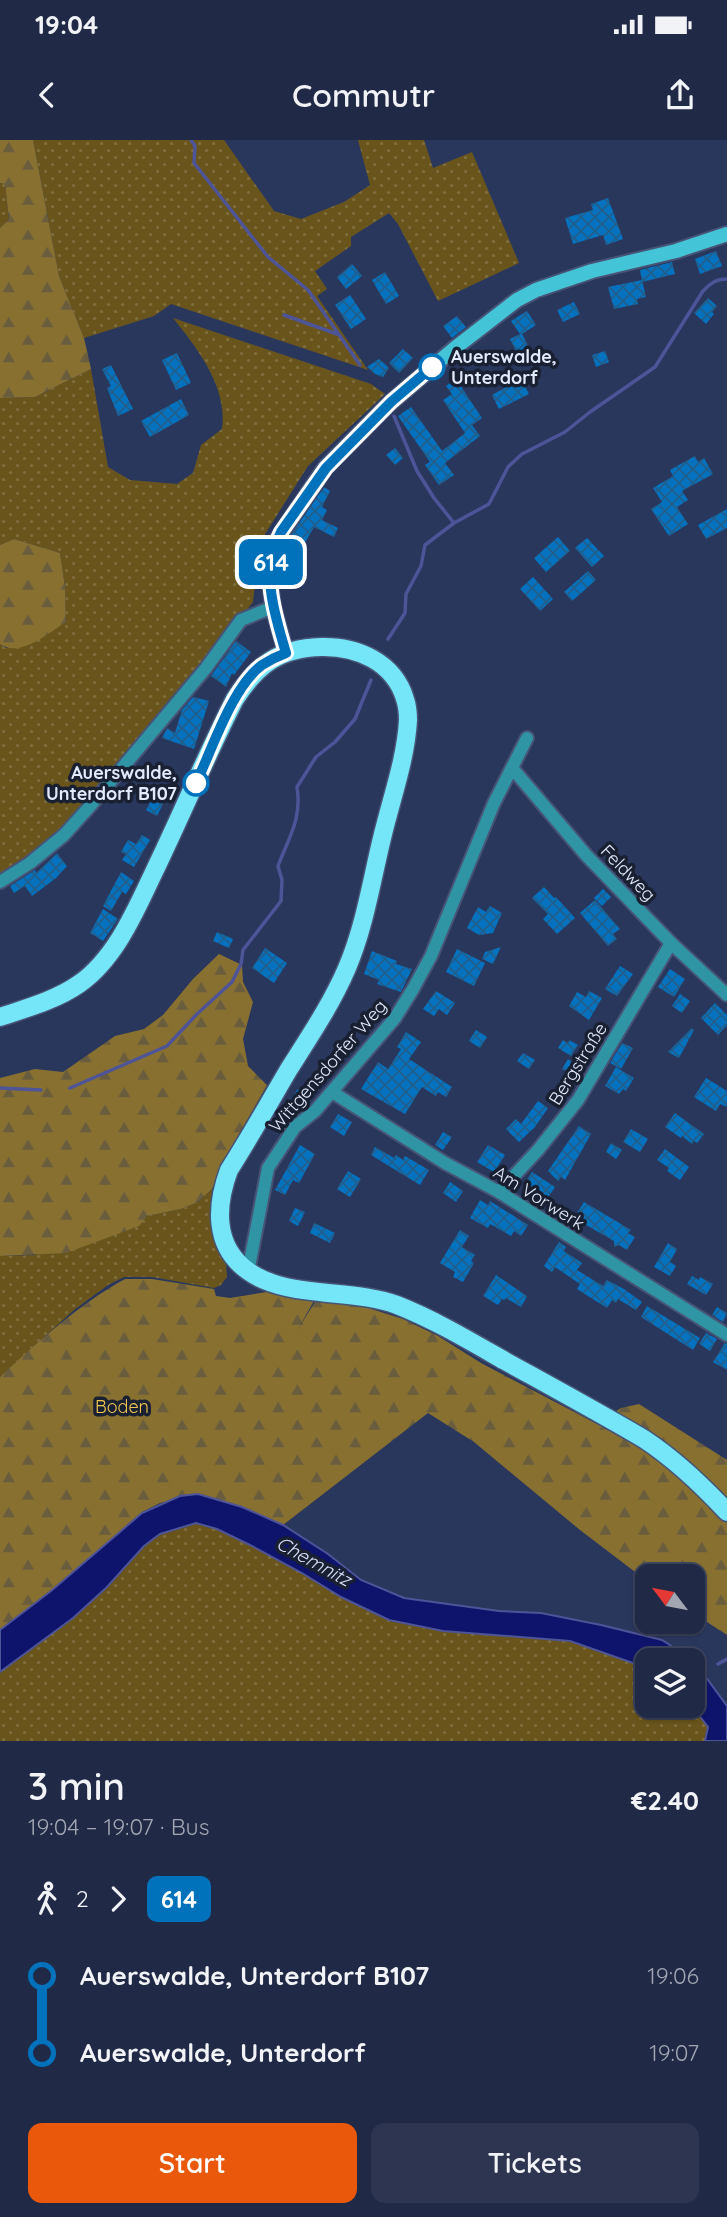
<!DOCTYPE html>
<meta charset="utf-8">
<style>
:root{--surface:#202946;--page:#2d3551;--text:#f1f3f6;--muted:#a2a6b3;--line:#3d455f;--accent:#ea580c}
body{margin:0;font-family:Quicksand,sans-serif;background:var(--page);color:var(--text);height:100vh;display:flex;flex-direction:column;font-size:26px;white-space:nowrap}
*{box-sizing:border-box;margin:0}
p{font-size:23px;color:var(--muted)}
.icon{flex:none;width:38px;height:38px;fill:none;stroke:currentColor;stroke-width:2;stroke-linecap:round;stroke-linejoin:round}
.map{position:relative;height:1601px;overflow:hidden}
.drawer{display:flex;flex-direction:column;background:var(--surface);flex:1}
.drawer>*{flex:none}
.badge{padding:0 14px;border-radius:10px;font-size:24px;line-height:46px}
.needle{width:46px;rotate:302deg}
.fabs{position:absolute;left:635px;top:1424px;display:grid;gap:14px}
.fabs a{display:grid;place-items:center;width:70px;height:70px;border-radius:14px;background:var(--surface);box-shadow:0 2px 5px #0004,0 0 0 2px var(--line);font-size:35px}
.map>.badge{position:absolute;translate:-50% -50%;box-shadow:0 0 0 4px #fff}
.legs{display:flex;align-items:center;gap:10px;height:77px;padding:0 28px;font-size:23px}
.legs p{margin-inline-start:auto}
.head{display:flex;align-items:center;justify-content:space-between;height:119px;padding:0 28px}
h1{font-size:38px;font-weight:600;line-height:52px}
.primary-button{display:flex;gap:14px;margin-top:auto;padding:14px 28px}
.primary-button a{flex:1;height:80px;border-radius:14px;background:var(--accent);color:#fff;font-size:28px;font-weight:600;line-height:80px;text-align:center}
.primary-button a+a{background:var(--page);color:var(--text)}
ul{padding:0 28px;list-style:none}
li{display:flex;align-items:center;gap:24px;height:77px;font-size:26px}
li i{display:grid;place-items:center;width:10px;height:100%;margin:0 9px;background:currentColor}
li i::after{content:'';width:18px;height:18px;margin:-9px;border:5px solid;border-radius:50%;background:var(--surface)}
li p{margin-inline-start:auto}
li:first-child i{background:linear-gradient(#0000 50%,currentColor 0)}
li:last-child i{background:linear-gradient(currentColor 50%,#0000 0)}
.status{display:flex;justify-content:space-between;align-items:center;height:49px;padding:0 35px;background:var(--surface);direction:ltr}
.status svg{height:19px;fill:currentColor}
header{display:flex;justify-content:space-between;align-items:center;height:91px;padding:0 28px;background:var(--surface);font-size:32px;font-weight:600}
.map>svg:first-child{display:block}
.grass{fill:url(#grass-dots)}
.forest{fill:url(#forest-firs)}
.water{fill:#0e146c;stroke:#4e5498;stroke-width:2}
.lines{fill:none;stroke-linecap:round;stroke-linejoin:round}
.stream{stroke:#4e5498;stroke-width:3.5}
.building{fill:url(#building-cross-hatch)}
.street-casing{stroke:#475477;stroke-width:16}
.secondary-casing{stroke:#475477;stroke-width:18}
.primary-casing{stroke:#475477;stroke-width:21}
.street{stroke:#2f95a4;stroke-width:12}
.secondary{stroke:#44c5d7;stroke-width:14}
.primary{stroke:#75e6f7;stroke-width:18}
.line-1-casing{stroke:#fff;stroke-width:16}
.line-1{stroke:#0072bc;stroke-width:10}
.stop-1-dot{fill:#fff;stroke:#0072bc;stroke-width:3.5}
.labels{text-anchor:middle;stroke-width:7;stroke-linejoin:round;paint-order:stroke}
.stop-label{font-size:18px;font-weight:bold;fill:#e2eafd;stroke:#192031;text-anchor:start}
.street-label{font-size:18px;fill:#e2eafd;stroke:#192031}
.park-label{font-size:18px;fill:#f1c650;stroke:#192031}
.water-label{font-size:19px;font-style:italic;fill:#d7e1fa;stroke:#192031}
</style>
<div class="status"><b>19:04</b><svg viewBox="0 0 49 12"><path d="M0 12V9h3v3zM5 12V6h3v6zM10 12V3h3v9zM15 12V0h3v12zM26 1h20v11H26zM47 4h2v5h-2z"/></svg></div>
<header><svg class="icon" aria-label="back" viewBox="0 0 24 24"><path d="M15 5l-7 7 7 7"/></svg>Commutr<svg class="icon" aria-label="share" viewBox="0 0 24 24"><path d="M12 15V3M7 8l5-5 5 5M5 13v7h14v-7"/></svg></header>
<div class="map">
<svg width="727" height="1601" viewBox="0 0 727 1601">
<defs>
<pattern id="grass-dots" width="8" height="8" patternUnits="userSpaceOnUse" patternTransform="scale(1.75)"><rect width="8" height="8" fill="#69551c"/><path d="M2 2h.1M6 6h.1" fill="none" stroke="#7e6e3e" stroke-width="1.8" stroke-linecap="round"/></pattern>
<pattern id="forest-firs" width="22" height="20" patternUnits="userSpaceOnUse" patternTransform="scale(1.75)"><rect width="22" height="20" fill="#887030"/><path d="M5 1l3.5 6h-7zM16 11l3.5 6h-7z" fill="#695d3d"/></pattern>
<pattern id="building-cross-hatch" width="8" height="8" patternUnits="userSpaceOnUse" patternTransform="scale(1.75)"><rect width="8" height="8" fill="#0472bf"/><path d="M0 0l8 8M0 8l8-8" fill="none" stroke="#215e8b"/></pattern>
</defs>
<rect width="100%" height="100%" fill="#2a375d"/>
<g class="grass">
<path d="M33,0H224L274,71L301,79L344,62L370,45L358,0H424L433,28L472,12L519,123L438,161L398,84L389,73L351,97V106L315,131L327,149L317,156L368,230L171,164L154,176L84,198L59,136Z"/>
<path d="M0,43L5,44L9,79L0,88Z"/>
<path d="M173,178L371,244L385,254L308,326L265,394L257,423L253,462L153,588L74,680L29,720L0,736V504L6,508L66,482L65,447L60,413L14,399L0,405V258L35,257L91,229L108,327L130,340L177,344L193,333L201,305L222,289C228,248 198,209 173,178Z"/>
<path d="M212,1049L211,1081L226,1123L227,1137L221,1145L214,1148L152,1137H124L108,1145L74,1170L0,1237V1116L34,1115L147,1076L181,1069L198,1062Z"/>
<path d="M196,1383L217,1389L250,1405L302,1433L341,1457L389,1480L443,1491L570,1501L647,1528L648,1566H692L708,1587L705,1601H0V1532L73,1478L108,1447L144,1406L160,1394Z"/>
</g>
<g class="forest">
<path d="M0,0H33L59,136L84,198L91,229L35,257L0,258V88L9,79L5,44L0,43Z"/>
<path d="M14,399L60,413L65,447L66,482C48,493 21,518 0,504V405Z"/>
<path d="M219,814L242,825L243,842L253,862L243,899L248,926L267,945L225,1019L212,1049L198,1062L181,1069L147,1076L139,1086L66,1113L0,1116V938L35,929L63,932L115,896L144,889L163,875L193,839Z"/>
<path d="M125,1139H152L214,1149L216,1156L230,1158L273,1151L315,1159L297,1191L316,1160L365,1167L403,1179L438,1196L481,1223L597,1284L621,1268L639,1264L727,1320V1495L693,1473V1437H648L647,1441L580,1390L474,1302L428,1273L283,1385L242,1367L198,1354L160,1363L142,1372L51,1452L0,1490V1237C38,1202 79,1164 125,1139Z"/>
</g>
<path class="water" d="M198,1354L242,1367L283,1385L328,1414L361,1440L404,1458L499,1471L541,1473L601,1485L662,1500L694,1521L727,1566V1601H705L708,1587L692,1566L693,1521H648L647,1528L570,1501L443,1491L389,1480L341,1457L302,1433L250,1405L217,1389L196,1383L160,1394L144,1406L107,1447L73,1478L0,1532V1490L51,1451L142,1373L180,1356Z"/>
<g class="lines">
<g class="stream">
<path d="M191,0L195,6L194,23L268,117L308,150L360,225"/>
<path d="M284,175L337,194"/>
<path d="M394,276L417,331L434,358L454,383"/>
<path d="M388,499L405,473L406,454L421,426L425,405L454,383L489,364L508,327L522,314L565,292L590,272L655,227L703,151C711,143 716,139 727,139"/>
<path d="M0,948L41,950"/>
<path d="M70,948L167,906L197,874L232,842L241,824L243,810L281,761L282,740L278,726C289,697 302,679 297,647L316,617L335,602L355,579L371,540"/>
<path d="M718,1524L727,1519"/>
</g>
</g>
<g class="building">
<path d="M608,58L623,99L606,105L603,95L573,104L565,78L593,70L591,64Z"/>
<path d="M716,111L722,126L700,134L695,119Z"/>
<path d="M672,122L675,134L642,142L640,130Z"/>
<path d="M352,124L362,136L346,149L337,137Z"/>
<path d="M385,132L399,156L386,164L372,140Z"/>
<path d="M642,140L646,157L637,159L638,164L614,169L608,147Z"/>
<path d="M350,155L366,179L351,189L335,165Z"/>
<path d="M708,158L717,166L712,172L714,174L706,184L694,173Z"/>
<path d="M574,162L580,174L563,182L557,170Z"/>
<path d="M527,171L536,185L522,194L533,215L521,221L510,199L520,194L511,181Z"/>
<path d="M457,176L466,187L452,198L443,186Z"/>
<path d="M403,209L413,218L399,233L389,223Z"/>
<path d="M605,211L609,222L596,227L592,215Z"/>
<path d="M177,213L191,243L176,250L162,220Z"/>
<path d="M379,219L389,228L383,237L375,234L367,227Z"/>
<path d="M111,225L133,269L118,276L107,248L111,246L102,229Z"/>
<path d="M519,235L529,254L499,269L492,255L512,244L510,240Z"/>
<path d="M456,239L482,278L472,285L480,296L445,323L454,335L439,345L425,325L430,322L398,276L411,267L442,311L465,293L443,260L452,254L446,246Z"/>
<path d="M181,259L189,275L150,297L141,281Z"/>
<path d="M395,308L403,318L395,325L386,315Z"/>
<path d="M695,316L698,322L704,318L713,334L682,351L688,360L677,367L688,384L669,396L651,369L662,362L653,348L673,336L670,330Z"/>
<path d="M324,347L330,351L322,367L327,370L322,380L338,388L334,397L314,387L303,406L289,398Z"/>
<path d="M727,369V388L706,399L698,385Z"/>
<path d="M558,397L570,411L546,432L534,418Z"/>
<path d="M587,398L604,416L592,427L575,408Z"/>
<path d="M588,431L596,440L572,461L564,452Z"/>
<path d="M533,437L553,459L540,471L520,449Z"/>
<path d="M236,501L251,512L234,535L232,533L226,547L211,536Z"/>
<path d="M193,557L209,561L194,609L162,598L167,588L175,593L182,570Z"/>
<path d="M158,648L168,654L157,676L146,670Z"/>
<path d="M142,695L150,700L134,727L122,720L126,714L121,712L128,700L136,704Z"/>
<path d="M57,713L67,726L56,738L32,756L25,746L14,753L10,746L35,730L36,733Z"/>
<path d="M121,732L134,741L126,754L122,752L111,771L103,766Z"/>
<path d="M544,747L554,758L556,757L575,778L557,794L543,779L548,774L532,758Z"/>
<path d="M603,749L611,757L602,766L594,758Z"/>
<path d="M595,760L620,789L613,794L617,799L608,806L580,773Z"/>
<path d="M490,766L502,773L493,793L479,795L467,788L478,767L486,772Z"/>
<path d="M103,769L118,779L103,801L90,793Z"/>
<path d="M217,792L233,799L229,808L213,801Z"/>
<path d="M501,807L493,824L482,819L485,812Z"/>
<path d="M265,808L287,823L274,843L252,828Z"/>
<path d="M457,809L485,823L474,846L446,832Z"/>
<path d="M372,811L397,821L396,824L412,829L401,852L377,844L379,840L364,834Z"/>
<path d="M620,826L633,834L617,856L605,849Z"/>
<path d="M670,829L685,839L674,857L658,847Z"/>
<path d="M436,851L455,863L447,875L439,869L434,876L423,869Z"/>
<path d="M589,851L602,858L589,880L569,866L577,852L586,857Z"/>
<path d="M680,854L690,861L682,873L672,866Z"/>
<path d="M715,863L727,875V885L718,895L701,878Z"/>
<path d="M692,888L694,890L679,918L668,912Z"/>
<path d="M476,890L487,897L480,908L469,901Z"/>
<path d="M406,892L421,902L409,919L452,947L446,957L438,952L436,956L422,947L405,974L361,949L378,922L388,929L401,909L397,907Z"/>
<path d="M563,900L568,903L569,900L578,905L571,916L558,908Z"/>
<path d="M622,903L633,908L621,929L610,923Z"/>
<path d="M523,913L535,920L529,929L517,921Z"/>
<path d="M568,919L578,925L572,934L562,929Z"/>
<path d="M616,927L634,938L626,951L623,949L619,954L605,946Z"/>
<path d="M706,938L727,951V967L720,964L716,971L694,957Z"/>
<path d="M298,949L309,956L299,971L284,987L275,980Z"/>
<path d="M538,961L548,968L535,987L519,1002L506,989L516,979L521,984Z"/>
<path d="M675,973L704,994L697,1003L694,1001L692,1004L682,996L681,998L665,987Z"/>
<path d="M338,974L352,982L344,996L330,987Z"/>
<path d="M579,986L591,994L565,1040L561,1037L558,1041L548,1031Z"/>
<path d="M631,989L648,999L640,1012L623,1002Z"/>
<path d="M443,992L452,997L443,1010L435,1005Z"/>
<path d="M611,1003L622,1010L616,1019L606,1012Z"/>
<path d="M300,1005L315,1014L299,1043L293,1040L285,1055L275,1050Z"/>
<path d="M488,1005L505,1015L494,1032L477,1022Z"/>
<path d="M375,1007L394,1018L396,1015L403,1020L405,1016L429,1030L420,1045L371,1015Z"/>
<path d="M665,1009L689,1027L680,1040L667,1031L669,1028L657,1020Z"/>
<path d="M348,1031L361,1039L350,1057L337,1049Z"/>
<path d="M532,1032L555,1047L545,1062L525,1050L526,1048L523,1046Z"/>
<path d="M450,1042L463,1051L456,1062L443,1053Z"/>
<path d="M480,1060L488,1065L490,1061L528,1085L521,1096L514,1091L511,1096L490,1084L488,1088L470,1078Z"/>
<path d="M584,1062L631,1090L628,1093L635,1097L627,1110L619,1105L614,1107V1101L574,1078Z"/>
<path d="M295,1068L305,1072L298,1086L289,1081Z"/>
<path d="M314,1083L335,1093L330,1103L310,1093Z"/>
<path d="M460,1090L469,1096L462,1107L475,1115L471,1121L474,1123L463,1142L453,1137L455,1132L440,1123Z"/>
<path d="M559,1102L566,1107L560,1118L564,1111L582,1123L577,1130L603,1146L607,1140L624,1149L642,1162L636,1170L618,1159L616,1163L612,1160L607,1168L577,1149L580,1144L555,1127L552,1132L544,1126Z"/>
<path d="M668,1103L677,1109L670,1122L676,1126L670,1136L654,1127Z"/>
<path d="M496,1135L527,1156L521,1167L506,1158L504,1160L502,1159L498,1165L483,1156Z"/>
<path d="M692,1136L699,1140L700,1137L713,1144L706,1155L687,1144Z"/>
<path d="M647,1166L700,1198L693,1210L641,1177Z"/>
<path d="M717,1167L727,1173L723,1182L712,1175Z"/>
<path d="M706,1193L717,1199L710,1211L699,1204Z"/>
<path d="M725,1203L727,1204V1230L713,1222Z"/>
</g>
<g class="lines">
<defs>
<g id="street">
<path d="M512,628L586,715L671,803L727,855"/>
<path d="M0,742L30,723L64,695L91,665L206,528L241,480L273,467"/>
<path d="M332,952L445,1023L499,1052L727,1195"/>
<path d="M499,1052L538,1010L578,960L671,803"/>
<path d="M248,1132L268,1028L295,987L315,971L395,878L413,849L431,816L494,663L527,598"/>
</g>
<path id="secondary" d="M286,513L273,467L269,433L276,401L325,328L391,262L455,208L517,160L536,150L592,131L676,111L727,94"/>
<path id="primary" d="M0,877C27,868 56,860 79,844C115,819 135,772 153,734C181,676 206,616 235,559C257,525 279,508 321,507C357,506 394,522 405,559C407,565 408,573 408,580C406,618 392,657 383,694C372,738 365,786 347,828C332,863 310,896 289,929C269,963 250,997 229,1030C216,1065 213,1106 248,1131C286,1159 352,1148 397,1165C435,1180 470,1201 505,1221C552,1247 598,1272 644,1299C676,1320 701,1344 727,1372"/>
</defs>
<use href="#street" class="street-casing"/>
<use href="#secondary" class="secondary-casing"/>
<use href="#primary" class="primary-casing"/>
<use href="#street" class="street"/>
<use href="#secondary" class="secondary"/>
<use href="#primary" class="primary"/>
</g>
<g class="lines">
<defs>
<path id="line-1" d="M196,643C212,610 232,547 262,525C270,520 278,516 286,513C274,472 260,432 281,392L326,328L391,262L432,227"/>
</defs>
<use href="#line-1" class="line-1-casing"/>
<use href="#line-1" class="line-1"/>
</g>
<g class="stop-1-dot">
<circle cx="432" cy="227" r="12"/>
<circle cx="196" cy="643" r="12"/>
</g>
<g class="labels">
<g class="stop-label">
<text x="451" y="223">Auerswalde,<tspan x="451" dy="21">Unterdorf</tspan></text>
<text x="177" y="639" text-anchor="end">Auerswalde,<tspan x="177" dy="21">Unterdorf B107</tspan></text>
</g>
<g class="street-label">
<text transform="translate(628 733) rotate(46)" y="6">Feldweg</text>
<text transform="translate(578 924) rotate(-58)" y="6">Bergstraße</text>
<text transform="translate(328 926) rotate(-49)" y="6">Wittgensdorfer Weg</text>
<text transform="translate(539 1058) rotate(32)" y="6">Am Vorwerk</text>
</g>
<g class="park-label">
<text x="122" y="1273">Boden</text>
</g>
<g class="water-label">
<text transform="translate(314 1421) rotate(29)" y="7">Chemnitz</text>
</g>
</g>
</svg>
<div class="fabs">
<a><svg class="needle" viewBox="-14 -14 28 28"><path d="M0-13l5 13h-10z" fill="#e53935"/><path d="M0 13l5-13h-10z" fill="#a2a6b3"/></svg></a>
<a><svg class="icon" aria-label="layers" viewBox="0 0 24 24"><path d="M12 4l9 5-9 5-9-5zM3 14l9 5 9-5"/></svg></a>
</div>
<b class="badge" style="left:271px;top:422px;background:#0072bc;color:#fff">614</b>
</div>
<section class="drawer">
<div class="head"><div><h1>3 min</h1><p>19:04 – 19:07 · Bus</p></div><b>€2.40</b></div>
<div class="legs"><svg class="icon" aria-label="walk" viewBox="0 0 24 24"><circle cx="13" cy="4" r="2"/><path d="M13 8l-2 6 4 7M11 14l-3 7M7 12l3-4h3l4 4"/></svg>2<svg class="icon" aria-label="forward" viewBox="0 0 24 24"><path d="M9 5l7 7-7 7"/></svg><b class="badge" style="background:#0072bc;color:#fff">614</b></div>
<ul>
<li><i style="color:#0072bc"></i><b>Auerswalde, Unterdorf B107</b><p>19:06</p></li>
<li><i style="color:#0072bc"></i><b>Auerswalde, Unterdorf</b><p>19:07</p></li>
</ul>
<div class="primary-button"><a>Start</a><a>Tickets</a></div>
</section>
